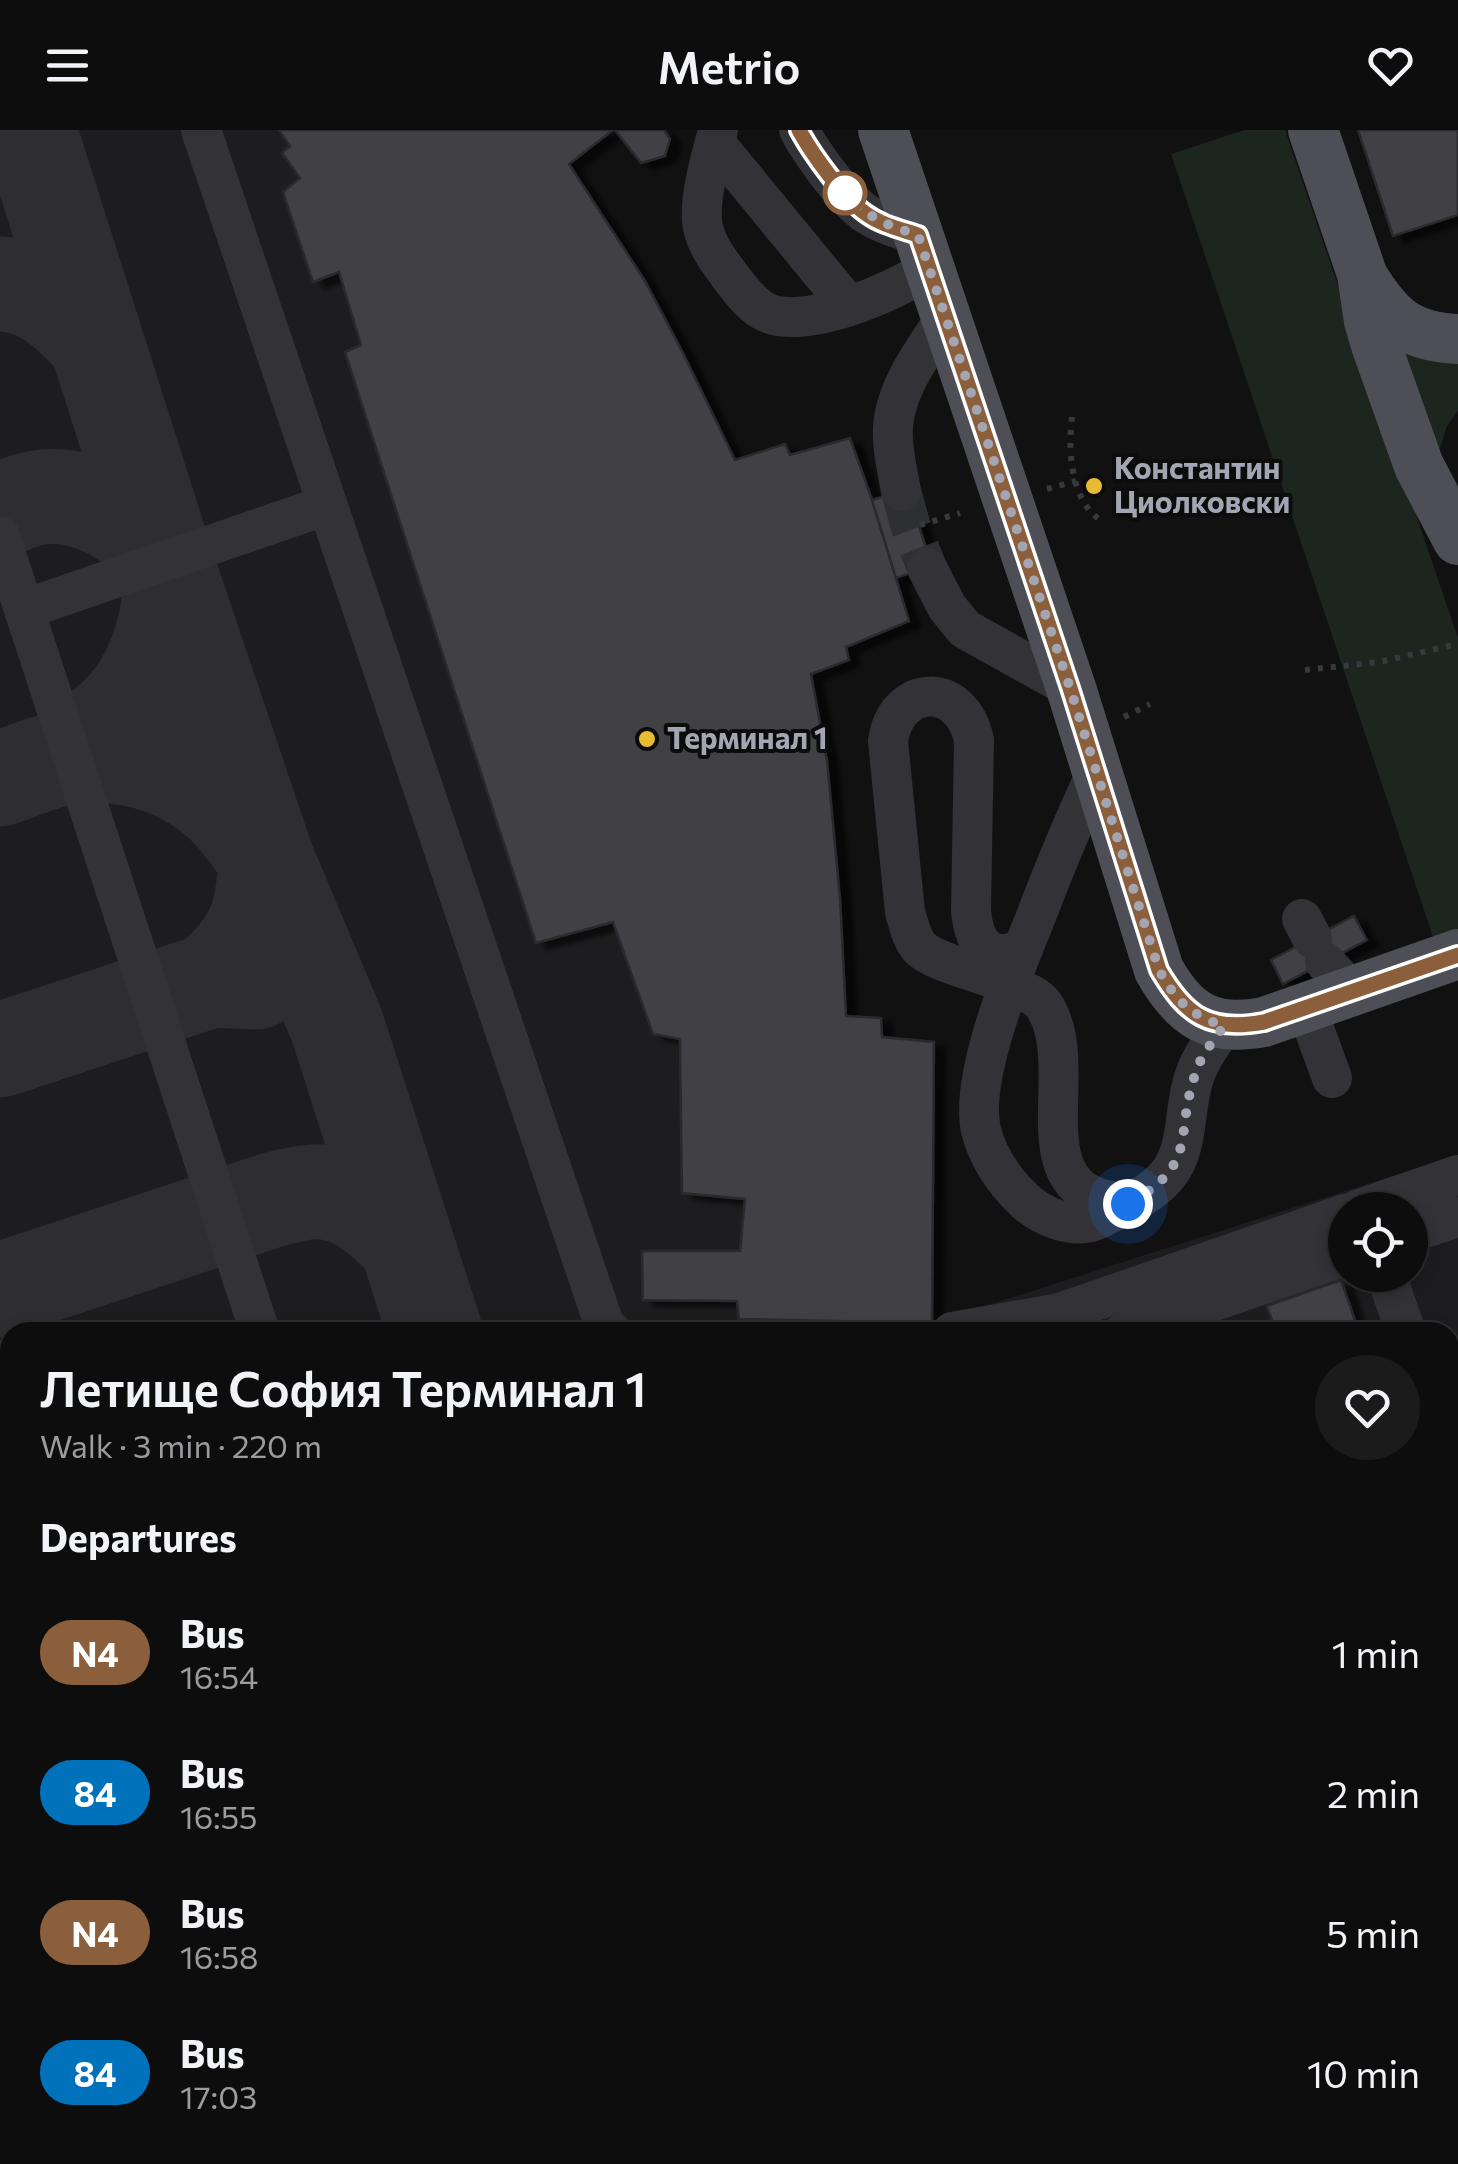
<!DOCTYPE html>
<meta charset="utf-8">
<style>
:root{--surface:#0d0d0e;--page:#1b1b1c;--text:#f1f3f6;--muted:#9a9c9e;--line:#2d2d2e}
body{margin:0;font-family:Commissioner,sans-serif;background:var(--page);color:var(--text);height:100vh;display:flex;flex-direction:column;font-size:38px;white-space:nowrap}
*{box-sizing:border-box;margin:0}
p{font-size:32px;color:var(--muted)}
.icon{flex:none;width:55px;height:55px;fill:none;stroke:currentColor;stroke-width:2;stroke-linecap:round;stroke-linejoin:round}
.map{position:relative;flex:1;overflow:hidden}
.drawer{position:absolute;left:0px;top:1192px;width:1460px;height:842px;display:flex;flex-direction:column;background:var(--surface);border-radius:30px 30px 0 0;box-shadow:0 5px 15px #0003,0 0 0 2px var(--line)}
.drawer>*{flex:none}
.badge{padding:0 20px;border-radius:32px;font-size:35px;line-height:65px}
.fabs{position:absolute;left:1328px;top:1062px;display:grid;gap:20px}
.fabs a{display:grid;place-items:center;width:100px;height:100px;border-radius:50%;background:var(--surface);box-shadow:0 5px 15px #0003,0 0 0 2px var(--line);font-size:50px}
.you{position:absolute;width:50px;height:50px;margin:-25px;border:8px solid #fff;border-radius:50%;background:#1a73e8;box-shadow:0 0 0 15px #1a73e833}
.map>.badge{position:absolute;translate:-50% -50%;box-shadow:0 0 0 5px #fff}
h2{padding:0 40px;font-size:38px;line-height:90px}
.round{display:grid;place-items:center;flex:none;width:105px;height:105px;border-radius:52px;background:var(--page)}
.summary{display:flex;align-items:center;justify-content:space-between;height:170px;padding:0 40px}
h1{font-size:48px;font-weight:600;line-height:75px}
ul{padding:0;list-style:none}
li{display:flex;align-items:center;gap:30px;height:140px;padding:0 40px}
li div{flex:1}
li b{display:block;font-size:38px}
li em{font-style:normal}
li .badge{min-width:110px;font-weight:700;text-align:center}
header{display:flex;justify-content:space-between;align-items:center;height:130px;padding:0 40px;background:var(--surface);font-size:45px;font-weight:600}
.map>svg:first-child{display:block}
.built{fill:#1d1d1f;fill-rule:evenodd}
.grass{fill:#1d251f}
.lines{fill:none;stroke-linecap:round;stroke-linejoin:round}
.taxiway{stroke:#2e2e32;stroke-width:95}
.building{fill:#404145;stroke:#2b2b2e;stroke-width:2.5;filter:url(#shadow)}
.minor-tunnel{stroke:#2e2f32;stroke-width:40;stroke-dasharray:40 20;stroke-linecap:butt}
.path{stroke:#38393e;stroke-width:6;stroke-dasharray:5 8;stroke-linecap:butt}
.minor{stroke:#323237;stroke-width:40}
.major{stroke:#4e4f56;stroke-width:50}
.line-casing{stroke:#fff;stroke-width:22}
.line{stroke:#8b5e3c;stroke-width:15}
.walk{stroke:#a3a6b2;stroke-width:10;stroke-dasharray:0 18}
.stop-dot{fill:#fff;stroke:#8b5e3c;stroke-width:5}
.poi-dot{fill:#e9bb32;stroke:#0c0c0d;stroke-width:4}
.labels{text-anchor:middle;stroke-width:8;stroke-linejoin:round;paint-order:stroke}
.poi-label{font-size:30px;font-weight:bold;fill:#a3a6b2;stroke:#0c0c0d;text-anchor:start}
</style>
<header><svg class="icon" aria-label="menu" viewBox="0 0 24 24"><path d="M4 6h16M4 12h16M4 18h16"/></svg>Metrio<svg class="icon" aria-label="heart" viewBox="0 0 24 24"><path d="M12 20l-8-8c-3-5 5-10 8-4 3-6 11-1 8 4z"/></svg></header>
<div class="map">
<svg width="1458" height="2034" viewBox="0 0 1458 2034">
<defs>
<filter id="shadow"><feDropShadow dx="11" dy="6" stdDeviation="2.5" flood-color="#0009"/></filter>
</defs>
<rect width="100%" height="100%" fill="#111112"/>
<path class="built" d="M0,0H613L570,35L645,151L683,223L734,329L785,314L790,325L850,308L872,370L909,491L846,516L849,530L811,545L827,631L840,769L846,886L881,888L882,907L934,912L932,1193L1458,1025V2034H0ZM1345,1080H1410V1145H1345ZM10,1202H1450V2025H10Z"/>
<g class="grass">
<path d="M1244,0H1285L1458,508V803L1434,810L1171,24Z"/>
<path d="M1394,208L1458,224V281L1447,296L1440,318L1436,321Z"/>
</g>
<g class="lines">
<g class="taxiway">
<path d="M29,0L166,431L267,730L337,896L435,1202"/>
<path d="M0,154C42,156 69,182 96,212"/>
<path d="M0,380C12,376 24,370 36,368C76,361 122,381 147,410C154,417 164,426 166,434C176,473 161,520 142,553C123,587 93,603 65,628"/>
<path d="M0,649C21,642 44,631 66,628C126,618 187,638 229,681C243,696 255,714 267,730C260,789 257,808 212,850"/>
<path d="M0,920L212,850L256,852"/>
<path d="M0,1160L272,1070C284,1067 298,1063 311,1062C351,1059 379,1086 406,1112"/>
<path d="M0,1396L10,1393"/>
<path d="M0,1709L10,1691"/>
<path d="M0,1894L10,1892"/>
<path d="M0,1969L10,1967"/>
<path d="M725,2025L743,2034"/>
<path d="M1162,2034L1165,2025"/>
</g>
</g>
<g class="building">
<path d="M279,0H613L569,34L645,151L683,223L735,330L785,314L790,325L850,308L872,370L909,491L846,517L849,530L811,544L827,631L840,769L846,886L881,888L882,907L934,912L932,1193L739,1189L737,1171L643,1170L642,1121H740L745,1069L682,1063L680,909L653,904L613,792L536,813L345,222L361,215L339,142L313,152L283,62L300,48L282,23L290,16Z"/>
<path d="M615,0H664L670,9L665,26L641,33Z"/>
<path d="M1358,0H1458V85L1393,106Z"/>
<path d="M907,359L932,436L896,448L872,370Z"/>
<path d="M1354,786L1367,810L1283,854L1271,830Z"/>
<path d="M1341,1150L1359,1202H1276L1267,1176Z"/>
<path d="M1458,1732V2014L1450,2017V1735Z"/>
</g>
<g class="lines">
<path class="minor-tunnel" d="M901,361L911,397L927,438"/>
<g class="path">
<path d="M1072,287C1068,320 1070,369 1100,390"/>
<path d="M1047,359L1076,351"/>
<path d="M920,395L960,383"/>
<path d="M1305,540L1379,532L1458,514"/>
<path d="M1124,587L1150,574"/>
</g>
<g class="minor">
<path d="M201,0L605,1197L612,1202"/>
<path d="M718,0C711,29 700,62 702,91C704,112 718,130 730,146C739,158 749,172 762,180C799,204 897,161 929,138"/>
<path d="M799,0C812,24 843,67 865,83C881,94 900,99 918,105"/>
<path d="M715,13L849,176"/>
<path d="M901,361C897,338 890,311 894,288C900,251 926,218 946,187"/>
<path d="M0,406L260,1202"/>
<path d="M927,438L947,477L965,499L1071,558"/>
<path d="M25,479L327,375"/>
<path d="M1097,642C1074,690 1054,739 1035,789C1014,841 969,947 981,1000C988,1028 1004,1051 1024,1070C1040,1086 1072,1099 1094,1091C1105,1087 1117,1079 1128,1074"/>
<path d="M1302,789L1312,808"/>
<path d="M1023,818C990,835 974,814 971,781L974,610C961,550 896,554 888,611L905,782C909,795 911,807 919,817C934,834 994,845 1017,858C1026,862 1037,866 1043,874C1085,934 1018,1055 1111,1071C1116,1072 1121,1074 1126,1073C1139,1072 1162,1053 1169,1043C1188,1018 1184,984 1192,955C1197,932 1211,915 1224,895"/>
<path d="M1325,832L1352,862"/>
<path d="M1306,877L1332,948"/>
<path d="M1357,1080L1458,1045"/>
<path d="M1410,1103L1458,1087"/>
<path d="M1386,1145L1406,1202"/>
<path d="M952,1202L1060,1183L1345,1084"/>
<path d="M1124,1202L1345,1126"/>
<path d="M1450,1329L1458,1352"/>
<path d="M0,1555L10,1550"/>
<path d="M1450,1624L1458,1628"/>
<path d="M527,2025L530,2034"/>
<path d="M967,2025L973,2034"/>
</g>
<g class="major">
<path d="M883,0L1071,558L1159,840C1185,886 1211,902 1264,892L1458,824"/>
<path d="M1313,0L1362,144L1369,191L1376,215L1419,336L1458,410"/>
<path d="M1363,147C1389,189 1408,207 1458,209"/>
</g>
</g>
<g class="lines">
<defs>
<path id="line" d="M799,0C812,24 843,67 865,83C881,95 900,99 918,105L1070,558L1159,840C1186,886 1209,902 1264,892L1458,825"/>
</defs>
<use href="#line" class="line-casing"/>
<use href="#line" class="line"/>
<path class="walk" d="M845,63C865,87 889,96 918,105L1070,558L1159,840C1177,872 1189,884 1224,896C1214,910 1201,925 1196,942C1173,1007 1201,1033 1128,1074"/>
</g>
<circle class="stop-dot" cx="845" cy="63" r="20"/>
<g class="poi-dot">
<circle cx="1094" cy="356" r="10"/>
<circle cx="647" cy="609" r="10"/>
</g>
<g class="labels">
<g class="poi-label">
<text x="1114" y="349">Константин<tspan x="1114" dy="34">Циолковски</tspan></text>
<text x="667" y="619">Терминал 1</text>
</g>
</g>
</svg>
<div class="fabs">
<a><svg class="icon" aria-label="locate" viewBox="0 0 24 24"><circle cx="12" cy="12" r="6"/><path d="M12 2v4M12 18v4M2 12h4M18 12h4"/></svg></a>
</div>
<div class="you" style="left:1128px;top:1074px"></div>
<section class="drawer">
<div class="summary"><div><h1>Летище София Терминал 1</h1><p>Walk · 3 min · 220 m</p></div><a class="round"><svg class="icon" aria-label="heart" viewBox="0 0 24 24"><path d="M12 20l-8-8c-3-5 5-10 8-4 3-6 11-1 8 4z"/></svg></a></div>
<h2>Departures</h2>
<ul>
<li><span class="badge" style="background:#8b5e3c;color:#fff">N4</span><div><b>Bus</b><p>16:54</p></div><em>1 min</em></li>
<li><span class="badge" style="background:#0072bc;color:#fff">84</span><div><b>Bus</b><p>16:55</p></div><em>2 min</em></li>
<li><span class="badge" style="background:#8b5e3c;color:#fff">N4</span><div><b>Bus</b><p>16:58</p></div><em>5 min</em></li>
<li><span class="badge" style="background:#0072bc;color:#fff">84</span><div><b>Bus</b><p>17:03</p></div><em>10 min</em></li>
</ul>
</section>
</div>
